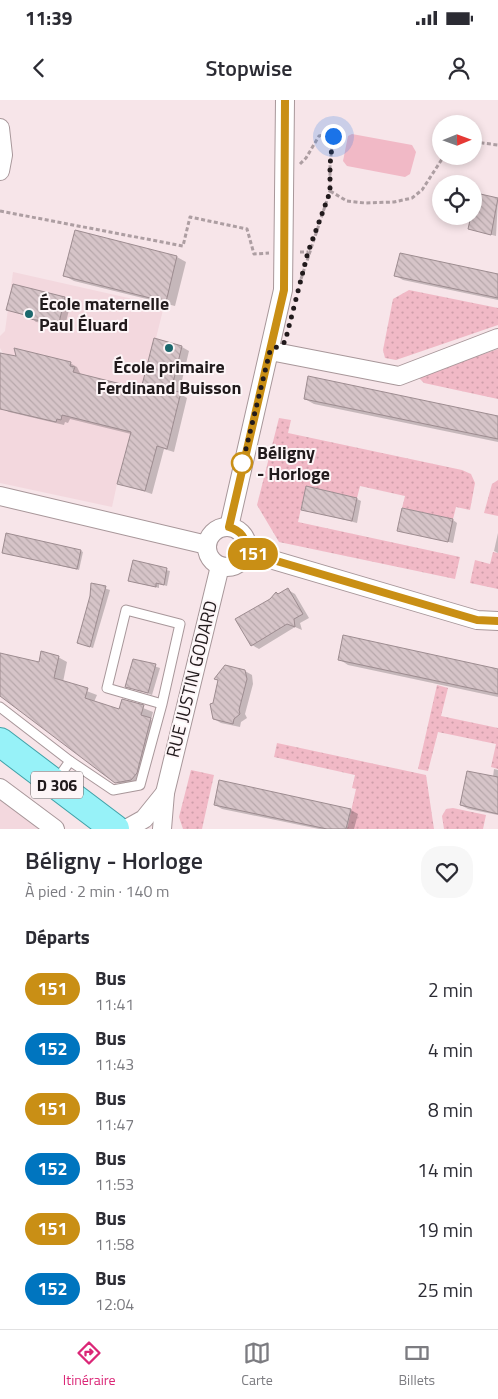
<!DOCTYPE html>
<html lang="fr">
<meta charset="utf-8">
<style>
:root{--surface:#fff;--page:#f7f7f7;--text:#2b2b33;--muted:#7c7c81;--line:#e1e1e2;--accent:#db2777}
body{margin:0;font-family:"Titillium Web",sans-serif;background:var(--page);color:var(--text);height:100vh;display:flex;flex-direction:column;font-size:19px;white-space:nowrap}
*{box-sizing:border-box;margin:0}
p{font-size:16px;color:var(--muted)}
.icon{flex:none;width:28px;height:28px;fill:none;stroke:currentColor;stroke-width:2;stroke-linecap:round;stroke-linejoin:round}
.map{position:relative;height:729px;overflow:hidden}
.drawer{display:flex;flex-direction:column;background:var(--surface);flex:1}
.drawer>*{flex:none}
.badge{padding:0 10px;border-radius:16px;font-size:18px;line-height:32px}
.needle{width:32px;rotate:89deg}
.controls{position:absolute;left:432px;top:15px;display:grid;gap:10px}
.controls a{display:grid;place-items:center;width:50px;height:50px;border-radius:50%;background:var(--surface);box-shadow:0 2px 8px #0003;font-size:25px}
.you{position:absolute;width:25px;height:25px;margin:-12px;border:4px solid #fff;border-radius:50%;background:#1a73e8;box-shadow:0 0 0 8px #1a73e833}
.map>.badge{position:absolute;translate:-50% -50%;box-shadow:0 0 0 2px #fff}
h2{padding:0 25px;font-size:19px;line-height:45px}
.round{display:grid;place-items:center;flex:none;width:52px;height:52px;border-radius:20px;background:var(--page)}
.overview{display:flex;align-items:center;justify-content:space-between;height:85px;padding:0 25px}
h1{font-size:24px;font-weight:600;line-height:38px}
ul{padding:0;list-style:none}
li{display:flex;align-items:center;gap:15px;height:60px;padding:0 25px}
li div{flex:1}
li b{display:block;font-size:19px}
li em{font-style:normal}
li .badge{min-width:55px;font-weight:700;text-align:center}
.status{display:flex;justify-content:space-between;align-items:center;height:35px;padding:0 25px;background:var(--surface);direction:ltr}
.status svg{height:14px;fill:currentColor}
header{display:flex;justify-content:space-between;align-items:center;height:65px;padding:0 25px;background:var(--surface);font-size:22px;font-weight:600}
.tabs{display:flex;justify-content:space-around;align-items:center;height:70px;border-top:1px solid var(--line);background:var(--surface);font-size:14px;color:var(--muted)}
.tabs a{display:grid;justify-items:center;gap:2px}
.tabs .active{color:var(--accent)}
.map>svg:first-child{display:block}
.built{fill:#f3d8de}
.grass{fill:url(#grass-dots)}
.pitch{fill:#f1b9c6}
.shadow{fill:#0003}
.building{fill:url(#building-back-hatch);stroke:#9d8c90}
.lines{fill:none;stroke-linecap:round;stroke-linejoin:round}
.service-casing{stroke:#a8979a;stroke-width:11}
.minor-casing{stroke:#a8979a;stroke-width:20}
.primary-casing{stroke:#40a1a8;stroke-width:30}
.path{stroke:#ad9ea2;stroke-width:3;stroke-dasharray:4 2.5;stroke-linecap:butt}
.service{stroke:#fff;stroke-width:9}
.minor{stroke:#fff;stroke-width:18}
.primary{stroke:#97f2f8;stroke-width:28}
.line-casing{stroke:#fff;stroke-width:11}
.line{stroke:#c98f15;stroke-width:8}
.walk{stroke:#211a1c;stroke-width:5;stroke-dasharray:0 9}
.poi-dot{fill:#1b686d;stroke:#fdf5f7;stroke-width:2}
.stop-dot{fill:#fff;stroke:#c98f15;stroke-width:2.5}
.labels{text-anchor:middle;stroke-width:4;stroke-linejoin:round;paint-order:stroke}
.shield{fill:#fdf5f7;stroke:#635c5e;stroke-width:1}
.shield-label{font-size:16px;font-weight:bold;fill:#211a1c}
.poi-label{font-size:18px;font-weight:bold;fill:#211a1c;stroke:#fdf5f7;text-anchor:start}
.stop-label{font-size:18px;font-weight:bold;fill:#211a1c;stroke:#fdf5f7;text-anchor:start}
.street-label{font-size:18px;fill:#211a1c;stroke:#fdf5f7}
</style>
<div class="status"><b>11:39</b><svg viewBox="0 0 49 12"><path d="M0 12V9h3v3zM5 12V6h3v6zM10 12V3h3v9zM15 12V0h3v12zM26 1h20v11H26zM47 4h2v5h-2z"/></svg></div>
<header><svg class="icon" aria-label="back" viewBox="0 0 24 24"><path d="M15 5l-7 7 7 7"/></svg>Stopwise<svg class="icon" aria-label="person" viewBox="0 0 24 24"><circle cx="12" cy="8" r="4"/><path d="M4 21q1-7 8-7t8 7"/></svg></header>
<div class="map">
<svg width="498" height="729" viewBox="0 0 498 729">
<defs>
<pattern id="grass-dots" width="8" height="8" patternUnits="userSpaceOnUse" patternTransform="scale(1.25)"><rect width="8" height="8" fill="#f1b9c6"/><path d="M2 2h.1M6 6h.1" fill="none" stroke="#ce9eaa" stroke-width="1.8" stroke-linecap="round"/></pattern>
<pattern id="building-back-hatch" width="6" height="6" patternUnits="userSpaceOnUse" patternTransform="scale(1.25)"><rect width="6" height="6" fill="#d6c4c8"/><path d="M-1 5l2 2M0 0l6 6M5-1l2 2" fill="none" stroke="#b7a8ab"/></pattern>
</defs>
<rect width="100%" height="100%" fill="#f7e5e9"/>
<g class="built">
<path d="M13,172L164,206L156,238L182,246L171,290L181,292L157,346L117,384L112,407L0,383V269L4,255L0,248V236L5,231Z"/>
<path d="M0,699L44,729H0Z"/>
</g>
<g class="grass">
<path d="M409,190L498,208V225L396,260L385,258L383,250L393,199Z"/>
<path d="M498,249V299L424,283L418,277Z"/>
<path d="M279,318L291,320L288,333L462,370L471,374L475,383L470,410L456,407L453,419L402,408L405,396L360,386L357,398L306,386L298,422L460,457L455,479L279,442L257,405Z"/>
<path d="M498,380V416L484,413L492,384Z"/>
<path d="M493,452L498,453V489L470,483L475,460L490,464Z"/>
<path d="M437,585L448,588L441,616L498,628V669L491,667L496,644L438,632L428,671L418,669Z"/>
<path d="M277,643L426,675L434,729H347L356,689L352,688L355,675L274,657Z"/>
<path d="M191,670L214,675L202,729H183L179,717Z"/>
<path d="M453,708L486,715L483,729H444L442,716L446,709Z"/>
</g>
<path class="pitch" d="M352,34L412,45L416,52L410,74L405,77L347,66L343,61L348,36Z"/>
<g class="shadow">
<path d="M477,95L498,100L496,136L469,129L472,118L469,117L474,116Z"/>
<path d="M76,132L177,157L186,162L175,206L74,181L65,176Z"/>
<path d="M498,175V200L403,180L396,176Z"/>
<path d="M14,186L65,198L71,202L65,226L36,222L30,217L8,210Z"/>
<path d="M182,247L189,251L179,293L187,298L174,352L164,349L152,394L119,383L131,334L70,319L68,323L65,322L64,325L9,312L2,308L0,267L70,263L77,267L81,275L142,291Z"/>
<path d="M305,299L498,317V342L314,304Z"/>
<path d="M357,399L361,401L357,423L302,409Z"/>
<path d="M453,420L457,423L453,443L399,430Z"/>
<path d="M498,433V453L494,451Z"/>
<path d="M7,435L81,451L83,452L79,470L5,453Z"/>
<path d="M134,462L170,471L167,486L159,484V488L133,482Z"/>
<path d="M92,484L110,490L93,548L82,544Z"/>
<path d="M288,490L295,494L309,518L300,523L302,530L295,527L259,549L252,545L278,495Z"/>
<path d="M0,554L40,564L58,557L67,562L63,582L97,595L94,602L120,610L123,600L153,612L151,620L160,625L146,678L125,687L0,595Z"/>
<path d="M339,559L498,570V597L348,565Z"/>
<path d="M134,560L160,568L152,595L127,586Z"/>
<path d="M245,571L252,575L253,584L245,614L247,618L241,622L240,627L221,623L214,619V604L219,581L216,579Z"/>
<path d="M494,669L498,670V715L468,709L461,705L493,677Z"/>
<path d="M220,681L351,710L358,714L354,729H319L222,709L215,705Z"/>
</g>
<g class="building">
<path d="M476,93L498,98L491,135L468,129L471,116H474Z"/>
<path d="M75,130L177,156L166,202L63,176Z"/>
<path d="M400,153L498,174V198L394,176Z"/>
<path d="M13,184L65,197L59,223L29,219V216L6,210Z"/>
<path d="M154,238L182,246L171,291L181,292L167,349L157,346L145,391L117,384L131,332L62,315L61,320L57,319L56,322L0,309V253L16,256L14,248L71,262L70,266L75,267L73,272L141,289Z"/>
<path d="M308,276L498,316V339L304,299Z"/>
<path d="M306,386L357,398L352,421L301,410Z"/>
<path d="M402,408L453,419L448,442L397,431Z"/>
<path d="M6,433L81,450L77,469L2,453Z"/>
<path d="M133,460L167,468L164,485L156,483V487L128,481Z"/>
<path d="M91,483L106,486L90,547L77,543L90,496Z"/>
<path d="M288,488L303,514L294,519L295,527L287,524L251,546L235,519L270,499L276,492L278,494Z"/>
<path d="M343,535L498,569V594L338,560Z"/>
<path d="M41,551L59,556L54,578L88,588L85,598L119,609L122,599L144,605L141,615L151,618L137,673L131,680L115,683L0,596V553L39,562Z"/>
<path d="M133,559L156,564L148,593L125,587Z"/>
<path d="M225,565L245,570L247,579L239,610L240,614L234,619L233,624L213,619L210,604L213,603L218,580L214,579Z"/>
<path d="M467,671L498,677V714L460,705Z"/>
<path d="M219,680L351,709L346,729H327L214,705Z"/>
</g>
<g class="lines">
<defs>
<g id="service">
<path d="M0,607L70,661L56,681"/>
<path d="M70,661L113,690L140,685L162,604L180,524L126,510L107,588L162,604"/>
</g>
<g id="minor">
<path d="M0,28L3,55L0,71"/>
<path d="M270,251L399,276L498,238"/>
<path d="M0,396L207,445"/>
<path d="M229,427L283,190L285,0"/>
<circle cx="227" cy="447" r="20"/>
<path d="M246,452L477,520L498,521"/>
<path d="M0,688L55,729"/>
<path d="M126,729L144,719L165,693"/>
<path d="M162,729L165,693L220,466"/>
</g>
<path id="primary" d="M0,642L115,729"/>
</defs>
<use href="#service" class="service-casing"/>
<use href="#minor" class="minor-casing"/>
<use href="#primary" class="primary-casing"/>
<g class="path">
<path d="M474,42L498,45"/>
<path d="M300,64L306,58L319,36L327,34L333,36L330,65V91L347,101L365,103L394,102L412,98L422,90L444,56"/>
<path d="M0,111L183,146L190,117L247,129L254,154L269,153"/>
<path d="M300,152H308"/>
<path d="M301,179L330,91"/>
</g>
<use href="#service" class="service"/>
<use href="#minor" class="minor"/>
<use href="#primary" class="primary"/>
</g>
<g class="lines">
<defs>
<path id="line" d="M285,0L284,190L229,427C242,431 247,439 246,452L477,520L498,521"/>
</defs>
<use href="#line" class="line-casing"/>
<use href="#line" class="line"/>
<path class="walk" d="M242,363L241,369L270,251L285,242L308,152L330,92V65L333,36"/>
</g>
<g class="poi-dot">
<circle cx="29" cy="214" r="5"/>
<circle cx="169" cy="248" r="5"/>
</g>
<circle class="stop-dot" cx="242" cy="363" r="10"/>
<g class="labels">
<rect class="shield" x="31" y="671.5" width="52" height="27" rx="4"/>
<g class="shield-label">
<text x="57" y="691">D 306</text>
</g>
<g class="poi-label">
<text x="39" y="210">École maternelle<tspan x="39" dy="21">Paul Éluard</tspan></text>
<text x="169" y="273" text-anchor="middle">École primaire<tspan x="169" dy="21">Ferdinand Buisson</tspan></text>
</g>
<g class="stop-label">
<text x="257" y="359">Béligny<tspan x="257" dy="21">- Horloge</tspan></text>
</g>
<g class="street-label">
<text transform="translate(192 579) rotate(-76)" y="6">RUE JUSTIN GODARD</text>
</g>
</g>
</svg>
<div class="controls">
<a><svg class="needle" viewBox="-14 -14 28 28"><path d="M0-13l5 13h-10z" fill="#e53935"/><path d="M0 13l5-13h-10z" fill="#7c7c81"/></svg></a>
<a><svg class="icon" aria-label="locate" viewBox="0 0 24 24"><circle cx="12" cy="12" r="6"/><path d="M12 2v4M12 18v4M2 12h4M18 12h4"/></svg></a>
</div>
<div class="you" style="left:333px;top:36px"></div>
<b class="badge" style="left:253px;top:454px;background:#c98f15;color:#fff">151</b>
</div>
<section class="drawer">
<div class="overview"><div><h1>Béligny - Horloge</h1><p>À pied · 2 min · 140 m</p></div><a class="round"><svg class="icon" aria-label="heart" viewBox="0 0 24 24"><path d="M12 20l-8-8c-3-5 5-10 8-4 3-6 11-1 8 4z"/></svg></a></div>
<h2>Départs</h2>
<ul>
<li><span class="badge" style="background:#c98f15;color:#fff">151</span><div><b>Bus</b><p>11:41</p></div><em>2 min</em></li>
<li><span class="badge" style="background:#0075bf;color:#fff">152</span><div><b>Bus</b><p>11:43</p></div><em>4 min</em></li>
<li><span class="badge" style="background:#c98f15;color:#fff">151</span><div><b>Bus</b><p>11:47</p></div><em>8 min</em></li>
<li><span class="badge" style="background:#0075bf;color:#fff">152</span><div><b>Bus</b><p>11:53</p></div><em>14 min</em></li>
<li><span class="badge" style="background:#c98f15;color:#fff">151</span><div><b>Bus</b><p>11:58</p></div><em>19 min</em></li>
<li><span class="badge" style="background:#0075bf;color:#fff">152</span><div><b>Bus</b><p>12:04</p></div><em>25 min</em></li>
</ul>
</section>
<nav class="tabs">
<a class="active"><svg class="icon" aria-label="directions" viewBox="0 0 24 24"><path d="M12 3l9 9-9 9-9-9zM9 14v-3h6M13 9l2 2-2 2"/></svg>Itinéraire</a>
<a><svg class="icon" aria-label="map" viewBox="0 0 24 24"><path d="M3 6l6-2 6 2 6-2v14l-6 2-6-2-6 2zM9 4v14M15 6v14"/></svg>Carte</a>
<a><svg class="icon" aria-label="tickets" viewBox="0 0 24 24"><path d="M3 7h18v10H3zM15 7v10"/></svg>Billets</a>
</nav>
